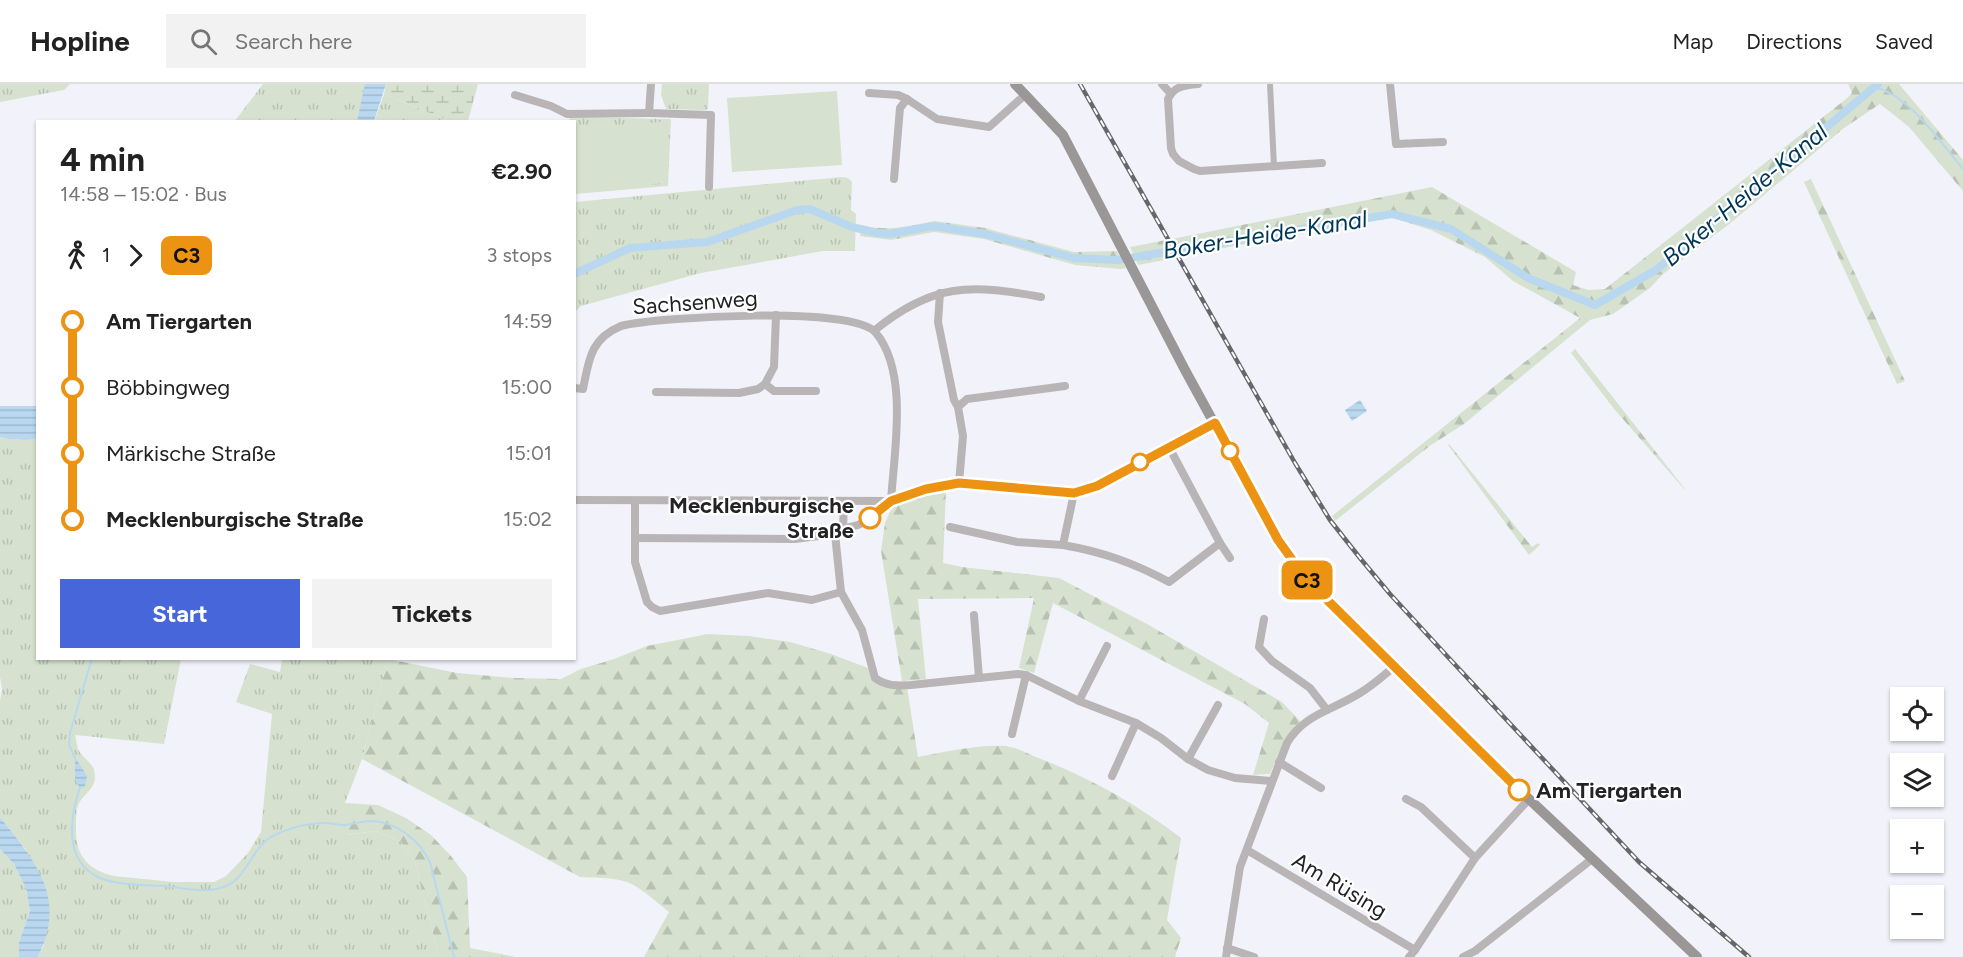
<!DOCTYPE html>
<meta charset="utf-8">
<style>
:root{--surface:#fff;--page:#f2f2f2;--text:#222;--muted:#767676;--line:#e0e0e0;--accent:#4666d9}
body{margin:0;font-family:Figtree,sans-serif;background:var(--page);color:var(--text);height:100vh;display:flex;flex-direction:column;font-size:22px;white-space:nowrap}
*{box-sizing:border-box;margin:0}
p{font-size:20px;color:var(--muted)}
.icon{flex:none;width:33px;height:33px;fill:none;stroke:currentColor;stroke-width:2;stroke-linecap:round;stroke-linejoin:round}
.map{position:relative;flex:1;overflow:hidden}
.panel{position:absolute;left:36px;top:36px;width:540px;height:540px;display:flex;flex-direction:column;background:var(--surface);border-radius:0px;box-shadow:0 2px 4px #0004}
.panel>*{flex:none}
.badge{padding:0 12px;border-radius:9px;font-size:21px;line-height:39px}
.fabs{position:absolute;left:1890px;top:603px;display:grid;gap:12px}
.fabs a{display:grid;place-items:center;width:54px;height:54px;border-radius:0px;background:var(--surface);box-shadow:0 2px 4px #0004;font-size:30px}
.map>.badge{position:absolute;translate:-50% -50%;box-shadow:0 0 0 3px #fff}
.legs{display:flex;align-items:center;gap:9px;height:66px;padding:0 24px;font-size:20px}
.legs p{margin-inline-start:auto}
.headline{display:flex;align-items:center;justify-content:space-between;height:102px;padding:0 24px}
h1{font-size:33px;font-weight:700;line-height:45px}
.cta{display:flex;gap:12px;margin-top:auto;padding:12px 24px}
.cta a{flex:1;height:69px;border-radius:0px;background:var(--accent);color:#fff;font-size:24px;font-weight:700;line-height:69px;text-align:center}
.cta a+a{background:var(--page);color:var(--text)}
ul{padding:0 24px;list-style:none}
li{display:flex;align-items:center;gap:21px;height:66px;font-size:22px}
li i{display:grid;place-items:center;width:9px;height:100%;margin:0 8px;background:currentColor}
li i::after{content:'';width:15px;height:15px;margin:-8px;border:4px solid;border-radius:50%;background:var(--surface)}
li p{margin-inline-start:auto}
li:first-child i{background:linear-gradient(#0000 50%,currentColor 0)}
li:last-child i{background:linear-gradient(currentColor 50%,#0000 0)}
header{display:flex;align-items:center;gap:36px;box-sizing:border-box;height:84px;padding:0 30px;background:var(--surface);border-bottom:2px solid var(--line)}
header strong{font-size:28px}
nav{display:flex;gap:33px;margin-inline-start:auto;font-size:21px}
.search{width:420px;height:54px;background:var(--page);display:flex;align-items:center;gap:15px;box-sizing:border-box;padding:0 21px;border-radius:0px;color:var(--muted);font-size:22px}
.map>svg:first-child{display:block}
.grass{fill:url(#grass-tufts)}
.forest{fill:url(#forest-firs)}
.wetland{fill:url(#wetland-marsh)}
.pitch{fill:#d6e2cf}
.water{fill:url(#water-rules)}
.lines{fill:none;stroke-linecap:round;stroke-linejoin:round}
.stream{stroke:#b9d8f0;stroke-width:2}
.canal{stroke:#b9d8f0;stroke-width:8}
.pedestrian{stroke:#b9b5b6;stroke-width:6}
.minor{stroke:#b9b5b6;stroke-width:8}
.secondary{stroke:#9c9797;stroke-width:10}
.rail-casing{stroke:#66676b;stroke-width:4.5}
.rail{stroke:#fff;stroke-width:2;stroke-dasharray:7;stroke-linecap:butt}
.line-1-casing{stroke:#fff;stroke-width:14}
.line-1{stroke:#ec9313;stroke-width:9}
.stop-1-dot{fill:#fff;stroke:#ec9313;stroke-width:3}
.labels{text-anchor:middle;stroke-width:4.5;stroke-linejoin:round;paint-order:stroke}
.street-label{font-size:22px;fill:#232326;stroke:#fff}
.stop-label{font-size:22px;font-weight:bold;fill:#232326;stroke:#fff;text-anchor:end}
.water-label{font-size:24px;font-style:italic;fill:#003655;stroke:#fff}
</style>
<header>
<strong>Hopline</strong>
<div class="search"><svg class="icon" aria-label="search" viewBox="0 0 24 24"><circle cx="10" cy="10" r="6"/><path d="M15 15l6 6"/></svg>Search here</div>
<nav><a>Map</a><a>Directions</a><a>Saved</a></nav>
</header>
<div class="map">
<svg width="1963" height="873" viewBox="0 0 1963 873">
<defs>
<pattern id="grass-tufts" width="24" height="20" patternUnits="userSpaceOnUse" patternTransform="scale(1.5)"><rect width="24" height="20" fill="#d6e2cf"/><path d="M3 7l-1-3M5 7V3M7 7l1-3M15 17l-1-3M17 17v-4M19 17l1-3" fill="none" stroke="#b7c2b2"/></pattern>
<pattern id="forest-firs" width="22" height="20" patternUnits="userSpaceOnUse" patternTransform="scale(1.5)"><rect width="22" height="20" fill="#d6e2cf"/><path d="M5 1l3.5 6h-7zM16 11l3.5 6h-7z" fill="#b7c2b2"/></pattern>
<pattern id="wetland-marsh" width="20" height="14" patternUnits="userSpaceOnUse" patternTransform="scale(1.5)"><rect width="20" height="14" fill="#d6e2cf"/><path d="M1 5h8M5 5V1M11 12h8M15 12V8" fill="none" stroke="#b7c2b2"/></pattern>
<pattern id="water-rules" width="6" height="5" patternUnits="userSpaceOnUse" patternTransform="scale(1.5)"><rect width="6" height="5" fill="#b9d8f0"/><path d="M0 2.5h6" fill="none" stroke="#9fb9ce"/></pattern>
</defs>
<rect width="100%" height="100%" fill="#f2f3fa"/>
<g class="grass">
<path d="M0,0H70L64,6L0,18Z"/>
<path d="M263,0H376L364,37L234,38Z"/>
<path d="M662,0H709L708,25L705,26L666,25L661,11Z"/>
<path d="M384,10L449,37L374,38Z"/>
<path d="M572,33L671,35L668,102L575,110L574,38H566Z"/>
<path d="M842,93L848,94L852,98L851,126L856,130L855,167H823L701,189L581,222L575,228V118Z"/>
<path d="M0,353L8,355H37L38,574L181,575L164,660L75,651C76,655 77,661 78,665C83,675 95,679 95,692C96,704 85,709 79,719C76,725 76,734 76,742C75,770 86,785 114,792L174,798H214L226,792L248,769L261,748L272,630L236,618L250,580L280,588L282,575H388L362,675L345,719L347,751L375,747L401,758L415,778L439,873H38L44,861L26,766L0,733V617L2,605L0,593Z"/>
<path d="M0,765L14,780L26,804L30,827L19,858V873H0Z"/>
</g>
<g class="forest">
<path d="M1848,0H1899L1963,76V107L1909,43L1880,20L1844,44L1728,141L1663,190L1650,204L1613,230L1590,236L1464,340L1431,361L1335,437L1332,432L1580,234L1513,197L1485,173L1431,146L1390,133L1181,172L1172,155L1432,103L1576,188L1573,201L1588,206L1605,205L1846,15L1852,9Z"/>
<path d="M1811,95L1905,297L1897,300L1804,98Z"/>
<path d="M935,137L985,144L1074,168L1117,167L1126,184L1121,185L1075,181L984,155L934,148L891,156L860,152L862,141C887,148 910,142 935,137Z"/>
<path d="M1166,156L1176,174L1138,181L1130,163Z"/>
<path d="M1575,265L1685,405V406L1615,326L1571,269Z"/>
<path d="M1449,360L1532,463L1538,459L1540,461L1529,471L1448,361Z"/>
<path d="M946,406L943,479L962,483L1059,494L1147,540L1282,618L1300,637L1285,657L1270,690L1253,691L1269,639L1245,620L1053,519L1034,589L1019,584L1034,514L918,515L926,595L902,597L881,467L885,439L893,421Z"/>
<path d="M708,550L749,552L790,558L831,570L871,585L881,599L907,603L918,673C943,668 980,660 1005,662C1016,663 1027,669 1036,673C1088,693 1137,720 1181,754L1167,836L1181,854L1175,873H644L669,828C656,818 642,804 627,798C612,793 595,794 580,793L362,675L388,575L457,589L514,594L561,595L581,585L614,575L647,562Z"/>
<path d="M345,719L378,721L406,734L431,751L451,772L467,793L470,864L516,873H439L415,778L401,758L375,747L346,751L344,740Z"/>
</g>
<path class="wetland" d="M386,0H478L468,37H449L384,10Z"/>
<g class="pitch">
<path d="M837,7L842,81L732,88L727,14Z"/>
<path d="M660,38L665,99L575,106V45Z"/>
</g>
<g class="water">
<path d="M365,0H386L374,37H357Z"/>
<path d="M1360,316L1367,327L1352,337L1345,326Z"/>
<path d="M0,322H37V355H8L0,353Z"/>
<path d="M75,673L87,692L85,702L80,705L75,695Z"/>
<path d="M0,733C35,777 68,814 38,873H19V858L30,827L26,804L14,780L0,765Z"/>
</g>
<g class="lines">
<g class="stream">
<path d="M1873,3C1908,9 1941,59 1963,85"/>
<path d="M75,674L69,661L70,649L92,574"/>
<path d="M80,703C70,733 63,778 100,794C116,801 145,801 163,802C181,804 209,810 226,802C246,794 251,767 268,755C283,745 307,739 325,739C331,739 337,741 343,741C352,741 360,737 370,737C396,737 419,756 430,778L454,873"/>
</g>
<path class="canal" d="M574,190L630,164L707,158L797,126L810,125L852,143L877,149L889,150L933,142L985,150L1074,174L1118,176L1392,130L1451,145L1528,194L1595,221L1656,186L1878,0"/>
<path class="pedestrian" d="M1270,0L1274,82"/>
<g class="minor">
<path d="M651,0L649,29L711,31L709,103"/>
<path d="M1162,0L1171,10"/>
<path d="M1198,0C1185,1 1174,2 1168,15L1171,64L1173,70L1179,77L1194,85L1200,87L1322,79"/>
<path d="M1390,0L1396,60L1443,58"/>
<path d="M869,9L898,11L907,15"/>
<path d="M515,11L551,22L567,30L649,29"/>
<path d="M894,95L900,24L907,15L937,35L989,43L1025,11"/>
<path d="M940,209L938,238L954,316L958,323"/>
<path d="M875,246C933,199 970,200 1041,213"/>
<path d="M765,300L774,307H816"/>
<path d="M574,304L583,305C589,276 590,255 621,242C658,233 854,221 876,249C909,289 894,368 891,417"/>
<path d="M656,308L739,309L758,305L765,300L774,283L776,231"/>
<path d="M959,399L963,352L958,323L967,315L1065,302"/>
<path d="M1074,409L1063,461C1103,468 1134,479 1169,498L1220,459L1169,363"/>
<path d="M574,416L891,417L926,405L959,399L1074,409L1097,402L1214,339"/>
<path d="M635,417V478L647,518L652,523L660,527L768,509L812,516L841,508"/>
<path d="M891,417C882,426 870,436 858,441C849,444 843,442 835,450L841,508L862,546L875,594C886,602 897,602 911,601L1018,590L1026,591L1079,617L1136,639L1161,654L1188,675L1208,686L1235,694L1271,697"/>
<path d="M950,443L1017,458L1063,461"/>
<path d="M843,444L844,417"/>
<path d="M635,454L795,455L835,450"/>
<path d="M1220,459L1230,474"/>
<path d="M974,531L979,594"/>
<path d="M1264,535L1259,563L1272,577L1310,604L1327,626"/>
<path d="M1079,617L1107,562"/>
<path d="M1012,650L1026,591"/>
<path d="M1188,675L1218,621"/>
<path d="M1279,678L1321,704"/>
<path d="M1112,692L1136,639"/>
<path d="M1406,715L1421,723L1475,774"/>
<path d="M1247,766L1415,866L1475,774L1529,715"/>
<path d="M1227,864L1254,873"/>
<path d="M1226,873L1240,783L1287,659C1304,630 1333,626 1360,609C1372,602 1383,592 1394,583"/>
<path d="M1409,873L1415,866"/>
<path d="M1463,873L1475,867L1592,775"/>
</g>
<path class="secondary" d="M1015,0L1063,51L1185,286L1278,456L1306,495L1333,523L1498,686L1697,873"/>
<defs>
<path id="rail" d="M1080,0L1295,379L1330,436L1360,474L1390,510L1447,572L1639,778L1749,873"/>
</defs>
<use href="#rail" class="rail-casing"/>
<use href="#rail" class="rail"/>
</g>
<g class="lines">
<defs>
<path id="line-1" d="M870,434L891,417L926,405L959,399L1074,409L1097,402L1215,339L1278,456L1306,495L1519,706"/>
</defs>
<use href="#line-1" class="line-1-casing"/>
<use href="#line-1" class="line-1"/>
</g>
<g class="stop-1-dot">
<circle cx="1230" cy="367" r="8"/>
<circle cx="1140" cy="378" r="8"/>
<circle cx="870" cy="434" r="10"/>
<circle cx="1519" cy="706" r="10"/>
</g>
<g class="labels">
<g class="street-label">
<text transform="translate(695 218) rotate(-4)" y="8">Sachsenweg</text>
<text transform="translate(1340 801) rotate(31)" y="8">Am Rüsing</text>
</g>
<g class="stop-label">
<text x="854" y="429">Mecklenburgische<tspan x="854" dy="25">Straße</tspan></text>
<text x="1536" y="714" text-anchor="start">Am Tiergarten</text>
</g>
<g class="water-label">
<text transform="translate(1745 111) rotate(-40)" y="8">Boker-Heide-Kanal</text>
<text transform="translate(1265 151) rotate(-9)" y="8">Boker-Heide-Kanal</text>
</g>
</g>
</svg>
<div class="fabs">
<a><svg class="icon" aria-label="locate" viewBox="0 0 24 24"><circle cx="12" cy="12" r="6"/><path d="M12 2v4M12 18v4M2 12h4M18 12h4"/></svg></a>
<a><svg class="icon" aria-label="layers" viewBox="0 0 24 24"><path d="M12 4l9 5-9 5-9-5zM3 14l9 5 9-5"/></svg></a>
<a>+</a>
<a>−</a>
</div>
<b class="badge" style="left:1307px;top:496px;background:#ec9313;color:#111">C3</b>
<section class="panel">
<div class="headline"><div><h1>4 min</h1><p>14:58 – 15:02 · Bus</p></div><b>€2.90</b></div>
<div class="legs"><svg class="icon" aria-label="walk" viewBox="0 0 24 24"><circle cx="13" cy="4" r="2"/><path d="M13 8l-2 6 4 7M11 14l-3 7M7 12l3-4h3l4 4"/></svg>1<svg class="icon" aria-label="forward" viewBox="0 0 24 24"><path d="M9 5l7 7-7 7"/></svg><b class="badge" style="background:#ec9313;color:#111">C3</b><p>3 stops</p></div>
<ul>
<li><i style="color:#ec9313"></i><b>Am Tiergarten</b><p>14:59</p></li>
<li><i style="color:#ec9313"></i><span>Böbbingweg</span><p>15:00</p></li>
<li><i style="color:#ec9313"></i><span>Märkische Straße</span><p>15:01</p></li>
<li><i style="color:#ec9313"></i><b>Mecklenburgische Straße</b><p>15:02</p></li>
</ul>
<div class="cta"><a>Start</a><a>Tickets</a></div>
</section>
</div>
